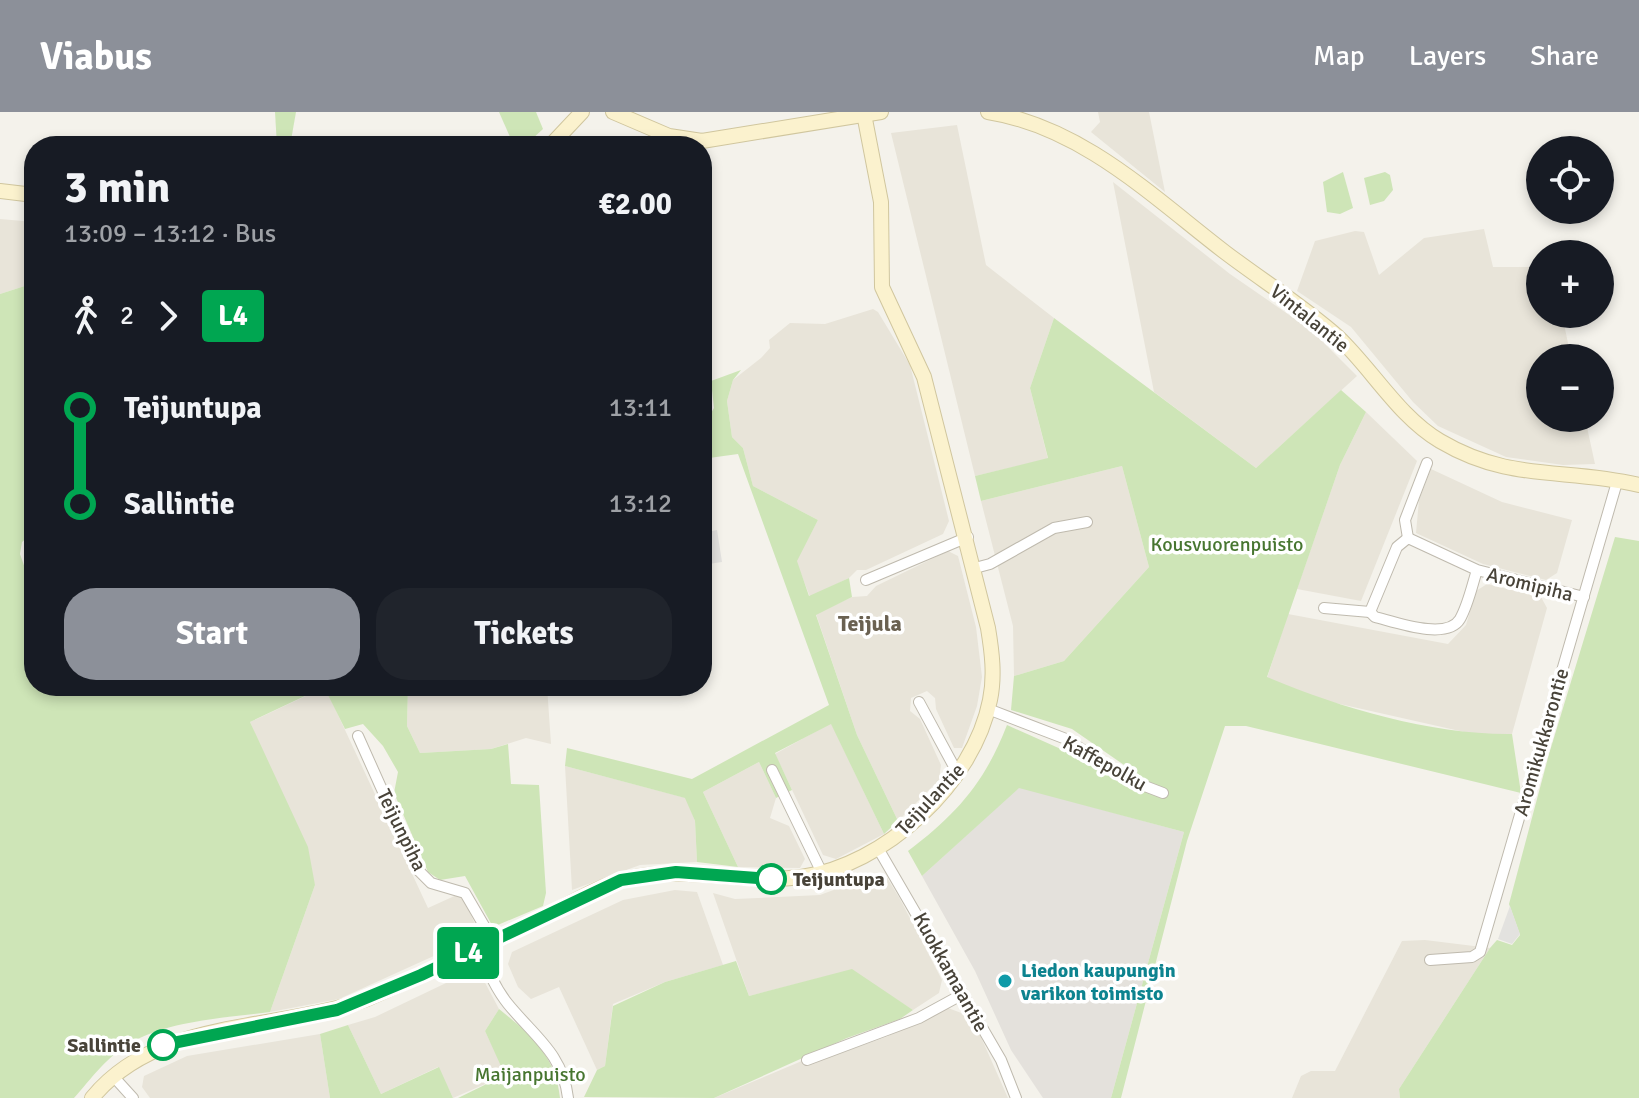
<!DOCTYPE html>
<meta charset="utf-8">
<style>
:root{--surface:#171b24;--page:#20242c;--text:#f1f3f6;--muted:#9ea1a6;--accent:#8c9099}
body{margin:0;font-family:Signika,sans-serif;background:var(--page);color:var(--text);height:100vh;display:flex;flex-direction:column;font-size:30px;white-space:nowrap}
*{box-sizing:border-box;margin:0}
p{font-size:26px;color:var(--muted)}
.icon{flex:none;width:44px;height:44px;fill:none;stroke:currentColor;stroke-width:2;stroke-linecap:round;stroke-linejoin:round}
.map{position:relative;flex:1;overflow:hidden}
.panel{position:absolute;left:24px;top:24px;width:688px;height:560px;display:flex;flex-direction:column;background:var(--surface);border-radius:32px;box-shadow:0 4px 12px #0003}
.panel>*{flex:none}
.badge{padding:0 16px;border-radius:6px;font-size:28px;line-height:52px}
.controls{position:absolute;left:1526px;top:24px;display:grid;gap:16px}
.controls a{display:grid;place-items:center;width:88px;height:88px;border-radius:50%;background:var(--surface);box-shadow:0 4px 12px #0003;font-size:40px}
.map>.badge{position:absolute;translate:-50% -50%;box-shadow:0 0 0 4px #fff}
.legs{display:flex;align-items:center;gap:12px;height:88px;padding:0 40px;font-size:26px}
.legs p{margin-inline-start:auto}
.headline{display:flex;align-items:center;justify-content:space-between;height:136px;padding:0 40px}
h1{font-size:44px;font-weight:800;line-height:60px}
.primary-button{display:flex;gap:16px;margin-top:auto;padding:16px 40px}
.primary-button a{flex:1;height:92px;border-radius:32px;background:var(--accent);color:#fff;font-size:32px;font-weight:800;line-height:92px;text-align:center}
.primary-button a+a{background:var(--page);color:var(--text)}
ul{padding:0 40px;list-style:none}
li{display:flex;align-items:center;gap:28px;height:96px;font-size:30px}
li i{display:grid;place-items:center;width:12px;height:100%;margin:0 10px;background:currentColor}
li i::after{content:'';width:20px;height:20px;margin:-10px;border:6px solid;border-radius:50%;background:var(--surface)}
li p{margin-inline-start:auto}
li:first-child i{background:linear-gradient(#0000 50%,currentColor 0)}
li:last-child i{background:linear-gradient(currentColor 50%,#0000 0)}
header{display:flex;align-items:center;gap:48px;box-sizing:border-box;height:112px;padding:0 40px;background:var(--accent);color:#fff}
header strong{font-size:38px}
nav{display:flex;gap:44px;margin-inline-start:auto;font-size:28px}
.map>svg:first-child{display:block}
.residential{fill:#e8e4d9}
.industrial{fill:#e4e1dc}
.green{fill:#cee5b7}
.parking{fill:#e3e2df}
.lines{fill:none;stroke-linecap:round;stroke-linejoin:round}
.street-casing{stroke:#bfbaae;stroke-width:12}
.secondary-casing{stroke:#d0c69e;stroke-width:16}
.street{stroke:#fff;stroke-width:10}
.secondary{stroke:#fbf2ce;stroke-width:14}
.line-1-casing{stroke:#fff;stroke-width:18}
.line-1{stroke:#00a651;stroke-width:12}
.stop-1-dot{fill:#fff;stroke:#00a651;stroke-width:4}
.culture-dot{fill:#0f9aa8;stroke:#fff;stroke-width:3}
.labels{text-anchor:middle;stroke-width:7;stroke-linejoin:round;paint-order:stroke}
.street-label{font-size:20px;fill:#484339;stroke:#fff}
.park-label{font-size:20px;fill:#477630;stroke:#fff}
.stop-label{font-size:20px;font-weight:bold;fill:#484339;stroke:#fff;text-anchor:start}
.culture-label{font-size:20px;font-weight:bold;fill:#0d838f;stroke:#fff;text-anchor:start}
.neighbourhood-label{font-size:22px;font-weight:bold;fill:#6a6151;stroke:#fff}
</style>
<header>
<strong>Viabus</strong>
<nav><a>Map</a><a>Layers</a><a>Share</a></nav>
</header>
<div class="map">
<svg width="1639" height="986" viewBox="0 0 1639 986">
<rect width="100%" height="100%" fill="#f4f2eb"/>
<g class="residential">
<path d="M1098,0H1149L1165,80L1091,20L1100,10Z"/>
<path d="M957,13L986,153L1054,206L1030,276L1048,347L975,364L891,21Z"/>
<path d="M1113,70L1230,162L1311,218L1357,264L1256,356L1154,280Z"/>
<path d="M0,107L34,110V171L0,182Z"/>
<path d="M1484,117L1493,155H1540V202H1562L1571,246H1540V306H1585L1595,352L1563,353L1506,345L1438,314L1413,290L1351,215L1297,179L1315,129L1355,119L1364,120L1379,163L1424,126Z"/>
<path d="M873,197L878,200L910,253L949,409L943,422L866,458H857L849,466L810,485L796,449L818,408L753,374L743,336L732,325L727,289L733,268L761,246L770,236L769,228L790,211L825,212Z"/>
<path d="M1366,300L1417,349L1361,489L1297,477L1340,353Z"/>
<path d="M1122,354L1149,455L1064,549L1014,564L1013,514L981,389Z"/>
<path d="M1431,357L1502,390L1572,408L1557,461L1546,468L1483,452L1416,421L1419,388Z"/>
<path d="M948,439L958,444L976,515L982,565L977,594L962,636H954L936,597L935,586L927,579L911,586L910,599L920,607L941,653L939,668L898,709L857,623L816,502L852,485L867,484L876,474Z"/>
<path d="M1487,472L1541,485L1547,496L1512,622H1473L1322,588L1267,566L1288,502L1448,532L1466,513L1476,479Z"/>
<path d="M408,574H547L551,632L526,626L491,637L420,641L407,614Z"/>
<path d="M325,575L428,796L461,781L480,823L339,887L270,900L315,773L250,610Z"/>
<path d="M831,611L884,722L836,747L823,743L775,642Z"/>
<path d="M759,650L776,686L770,706L789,714L805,747L800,756L738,755L703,680Z"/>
<path d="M565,654L686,686L695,709L697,750L640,753L572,778Z"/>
<path d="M874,763L886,764L900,787L942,868L939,881L913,898L851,858L749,884L713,781L735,787L820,783Z"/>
<path d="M675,778L697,780L723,853L665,870L613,892L605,954L597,958L559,875L531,887L518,875L508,852L512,840L623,788Z"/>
<path d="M1425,828L1490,836L1399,977L1400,986H1292L1301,964L1311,959H1335L1402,829Z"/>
<path d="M469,860L482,865L499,897L485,919L506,963L453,986L438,955L381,982L348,913L375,905Z"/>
<path d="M948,896L972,905L1008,986H714L809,946L815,950L886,925Z"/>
<path d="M320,922L330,986H150L142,975L144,964L187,944Z"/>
</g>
<path class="industrial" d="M1019,675L1184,720L1111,986H1043L1011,938L975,859L922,764Z"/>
<g class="green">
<path d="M275,0H296L290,34H277Z"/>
<path d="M499,0H536L543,17L531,28L514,34Z"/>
<path d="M1343,60L1353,96L1340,102L1327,100L1323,70Z"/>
<path d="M1385,60L1390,63L1393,78L1384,89L1370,93L1364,66Z"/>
<path d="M34,171V420L22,430L20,442L34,482V574H408L407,614L420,641L491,637L508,632L511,672L539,673L546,781L543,794L493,815L465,764L440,768L428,760L394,681L398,660L383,634L363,612L345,617L324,575L250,610L308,735L315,773L270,900C226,906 172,908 132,930C108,943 91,967 74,986H0V182Z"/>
<path d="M1054,206L1256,356L1341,278L1366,300L1340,353L1267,565C1340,596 1432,623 1512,622L1521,681L1246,614H1225L1187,729L1121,986H1111L1184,720L1019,676L922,764L908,739C957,702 985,670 1007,613L1072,642L1132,678L1140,664L1072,617L1011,598L1014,564L1064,549L1149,455L1122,354L981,389L975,364L1048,346L1030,276Z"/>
<path d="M741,258L733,268L727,289L732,325L743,336L753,374L818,408L797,449L809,484L849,466L852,485L816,503L857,623L898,709L884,722L831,612L775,641L792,678L776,686L759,650L703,680L738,755L697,750L695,709L685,686L565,654L567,636L692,667L829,593L738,342L702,347V316L714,296L711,269Z"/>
<path d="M1615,425L1639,429V986H1400L1399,977L1490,836L1497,828L1512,833L1520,823L1509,792L1549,642Z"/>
<path d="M736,849L749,884L852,857L913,898L900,907L847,926L714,986L584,985L597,958L605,954L613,894L665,870Z"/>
<path d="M499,897C530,922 556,944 560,986H458L505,963L485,919Z"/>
<path d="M348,913L381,982L439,955L453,986H330L320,922Z"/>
</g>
<g class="parking">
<path d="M717,418L722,450L702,453V421Z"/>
<path d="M1510,794L1520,822L1512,832L1498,827Z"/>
</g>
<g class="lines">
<defs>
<g id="street">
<path d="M1408,426L1405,408L1427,351"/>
<path d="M975,456L990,452L1054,416L1087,410"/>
<path d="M1477,458L1408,426L1397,435L1370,500L1375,505C1395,510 1447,529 1460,507C1468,493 1472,474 1477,458L1584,485"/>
<path d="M866,468L968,425"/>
<path d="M1324,496L1370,500"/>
<path d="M919,590L958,662"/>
<path d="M988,597L1066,627L1129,668L1163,681"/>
<path d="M358,624L418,758L431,771L465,781L493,829"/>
<path d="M772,658L822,761"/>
<path d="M879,738L1001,948L1016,986"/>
<path d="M479,836C486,855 495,876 508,892C534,924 563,942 568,986"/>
<path d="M1430,848L1472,845L1480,840L1617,370"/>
<path d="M807,948L919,906L963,882"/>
<path d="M113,964L133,986"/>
</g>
<g id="secondary">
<path d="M613,0L669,24L702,29L881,0"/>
<path d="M988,0C1082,15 1153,85 1226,141C1263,169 1303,194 1338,225C1372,257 1399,305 1440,329C1511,371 1565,355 1639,373"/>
<path d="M550,34L582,0"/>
<path d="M0,79L34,83"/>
<path d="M92,986C158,905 276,920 367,887C426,861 485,833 543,805C569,793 598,774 626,767C684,752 742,773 801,765C884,754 974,671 990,588C995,564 992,540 988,516L924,265L882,175L881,90L864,2"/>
</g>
</defs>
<use href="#street" class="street-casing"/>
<use href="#secondary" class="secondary-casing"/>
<use href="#street" class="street"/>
<use href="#secondary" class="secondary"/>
</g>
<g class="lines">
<defs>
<path id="line-1" d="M163,933L337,898L421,863L621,768L676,760L771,767"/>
</defs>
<use href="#line-1" class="line-1-casing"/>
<use href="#line-1" class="line-1"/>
</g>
<g class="stop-1-dot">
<circle cx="771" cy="767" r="14"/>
<circle cx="163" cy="933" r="14"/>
</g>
<circle class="culture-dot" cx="1005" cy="869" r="8"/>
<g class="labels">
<g class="street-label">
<text transform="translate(1310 206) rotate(39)" y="7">Vintalantie</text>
<text transform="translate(1530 472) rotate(14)" y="7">Aromipiha</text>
<text transform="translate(1541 630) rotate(-74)" y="7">Aromikukkarontie</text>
<text transform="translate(1105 651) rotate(29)" y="7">Kaffepolku</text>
<text transform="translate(930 687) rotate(-47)" y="7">Teijulantie</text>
<text transform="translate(402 718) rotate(64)" y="7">Teijunpiha</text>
<text transform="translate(951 860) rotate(61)" y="7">Kuokkamaantie</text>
</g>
<g class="park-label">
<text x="1227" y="439">Kousvuorenpuisto</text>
<text x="530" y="969">Maijanpuisto</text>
</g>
<g class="stop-label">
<text x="793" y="774">Teijuntupa</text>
<text x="141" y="940" text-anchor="end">Sallintie</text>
</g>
<g class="culture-label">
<text x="1021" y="865">Liedon kaupungin<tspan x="1021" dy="23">varikon toimisto</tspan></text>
</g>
<g class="neighbourhood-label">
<text x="870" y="519">Teijula</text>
</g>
</g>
</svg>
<div class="controls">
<a><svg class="icon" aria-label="locate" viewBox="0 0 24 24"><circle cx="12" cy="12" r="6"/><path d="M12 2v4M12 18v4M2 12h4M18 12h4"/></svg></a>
<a>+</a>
<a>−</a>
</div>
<b class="badge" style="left:468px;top:841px;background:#00a651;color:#fff">L4</b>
<section class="panel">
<div class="headline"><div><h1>3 min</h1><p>13:09 – 13:12 · Bus</p></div><b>€2.00</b></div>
<div class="legs"><svg class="icon" aria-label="walk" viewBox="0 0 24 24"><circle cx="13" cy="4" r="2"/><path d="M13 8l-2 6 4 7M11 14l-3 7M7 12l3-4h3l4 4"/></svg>2<svg class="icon" aria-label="forward" viewBox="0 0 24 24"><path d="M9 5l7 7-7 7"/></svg><b class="badge" style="background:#00a651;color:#fff">L4</b></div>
<ul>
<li><i style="color:#00a651"></i><b>Teijuntupa</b><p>13:11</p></li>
<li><i style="color:#00a651"></i><b>Sallintie</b><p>13:12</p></li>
</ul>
<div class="primary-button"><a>Start</a><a>Tickets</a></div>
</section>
</div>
